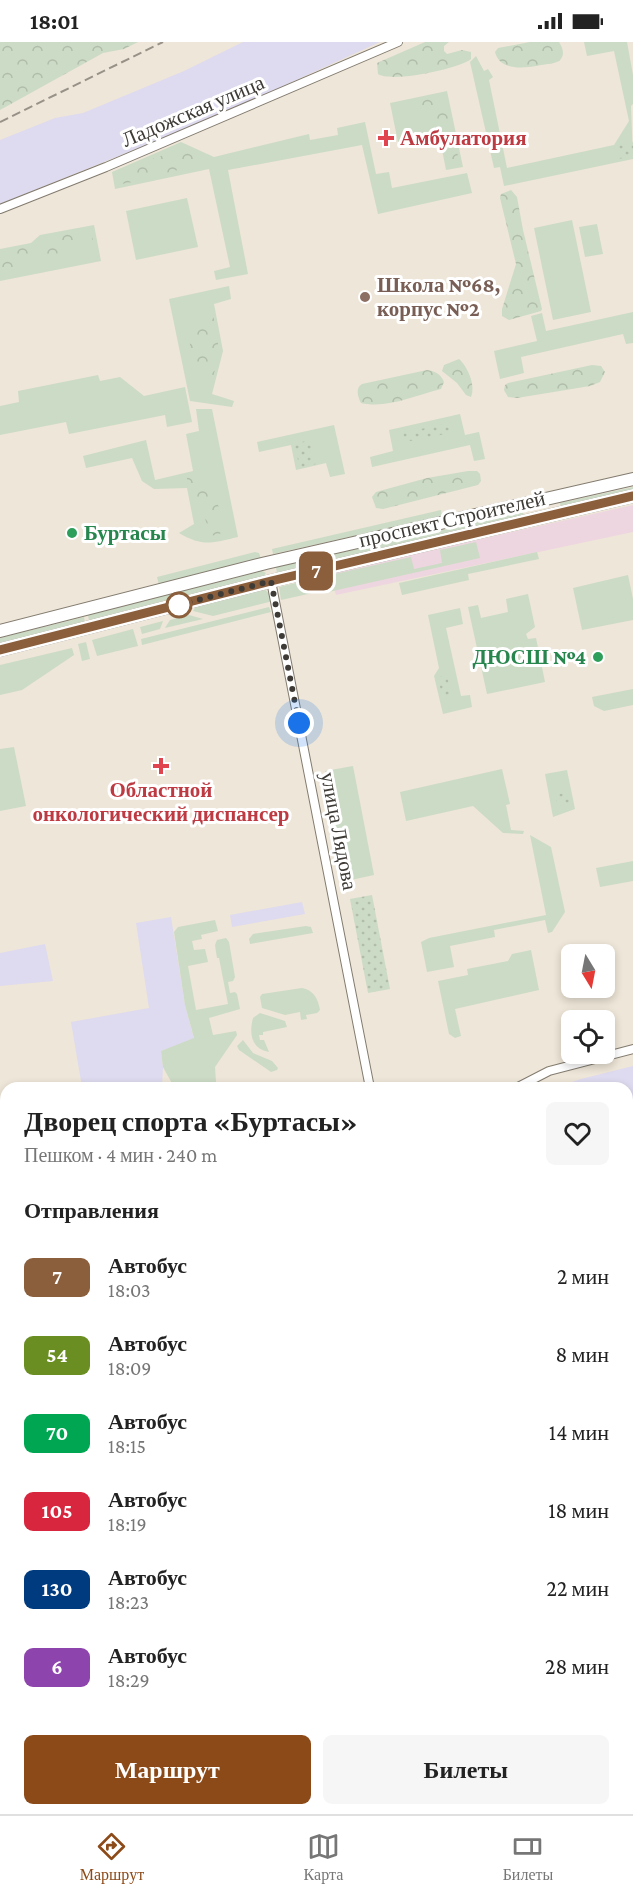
<!DOCTYPE html>
<html lang="ru">
<meta charset="utf-8">
<style>
:root{--surface:#fff;--page:#f6f6f6;--text:#222;--muted:#767676;--line:#e0e0e0;--accent:#8c4a18}
body{margin:0;font-family:"Crimson Pro",serif;background:var(--page);color:var(--text);height:100vh;display:flex;flex-direction:column;font-size:22px;white-space:nowrap}
*{box-sizing:border-box;margin:0}
p{font-size:20px;color:var(--muted)}
.icon{flex:none;width:33px;height:33px;fill:none;stroke:currentColor;stroke-width:2;stroke-linecap:round;stroke-linejoin:round}
.map{position:relative;flex:1;overflow:hidden}
.sheet{position:absolute;left:0px;top:1040px;width:633px;height:734px;display:flex;flex-direction:column;background:var(--surface);border-radius:18px 18px 0 0;box-shadow:0 3px 9px #0003}
.sheet>*{flex:none}
.badge{padding:0 12px;border-radius:9px;font-size:21px;line-height:39px}
.needle{width:39px;rotate:170deg}
.controls{position:absolute;left:561px;top:902px;display:grid;gap:12px}
.controls a{display:grid;place-items:center;width:54px;height:54px;border-radius:9px;background:var(--surface);box-shadow:0 3px 9px #0003;font-size:30px}
.you{position:absolute;width:30px;height:30px;margin:-15px;border:4px solid #fff;border-radius:50%;background:#1a73e8;box-shadow:0 0 0 9px #1a73e833}
.map>.badge{position:absolute;translate:-50% -50%;box-shadow:0 0 0 3px #fff}
h2{padding:0 24px;font-size:22px;line-height:54px}
.round{display:grid;place-items:center;flex:none;width:63px;height:63px;border-radius:9px;background:var(--page)}
.head{display:flex;align-items:center;justify-content:space-between;height:102px;padding:0 24px}
h1{font-size:28px;font-weight:700;line-height:45px}
.action{display:flex;gap:12px;margin-top:auto;padding:12px 24px}
.action a{flex:1;height:69px;border-radius:9px;background:var(--accent);color:#fff;font-size:24px;font-weight:700;line-height:69px;text-align:center}
.action a+a{background:var(--page);color:var(--text)}
ul{padding:0;list-style:none}
li{display:flex;align-items:center;gap:18px;height:78px;padding:0 24px}
li div{flex:1}
li b{display:block;font-size:22px}
li em{font-style:normal}
li .badge{min-width:66px;font-weight:700;text-align:center}
.status{display:flex;justify-content:space-between;align-items:center;height:42px;padding:0 30px;background:var(--surface);direction:ltr}
.status svg{height:16px;fill:currentColor}
.menu{display:flex;justify-content:space-around;align-items:center;height:84px;border-top:2px solid var(--line);background:var(--surface);font-size:16px;color:var(--muted)}
.menu a{display:grid;justify-items:center;gap:3px}
.menu .active{color:var(--accent)}
.map>svg:first-child{display:block}
.commercial{fill:#eed6e0}
.industrial{fill:#dedaef}
.grass{fill:#ccdbc5}
.forest{fill:url(#forest-crowns)}
.wetland{fill:url(#wetland-marsh)}
.park{fill:url(#park-dots)}
.water{fill:url(#water-waves);stroke:#6d8c91;stroke-width:1.5}
.lines{fill:none;stroke-linecap:round;stroke-linejoin:round}
.stream{stroke:#6d8c91;stroke-width:2}
.minor-casing{stroke:#827b6f;stroke-width:10}
.primary-casing{stroke:#827b6f;stroke-width:14}
.trunk-casing{stroke:#827b6f;stroke-width:16}
.minor{stroke:#fff;stroke-width:8}
.primary{stroke:#fff;stroke-width:12}
.trunk{stroke:#fff;stroke-width:14}
.rail{stroke:#979188;stroke-width:2;stroke-dasharray:9 4.5;stroke-linecap:butt}
.line-casing{stroke:#fff;stroke-width:14}
.line{stroke:#8b5e3c;stroke-width:9}
.walk{stroke:#3e3b36;stroke-width:6;stroke-dasharray:0 10.8}
.health-dot{fill:#e0444e;stroke:#fff;stroke-width:2}
.education-dot{fill:#8d6e63;stroke:#fff;stroke-width:2}
.leisure-dot{fill:#2e9e5b;stroke:#fff;stroke-width:2}
.stop-dot{fill:#fff;stroke:#8b5e3c;stroke-width:3}
.labels{text-anchor:middle;stroke-width:6;stroke-linejoin:round;paint-order:stroke}
.street-label{font-size:21px;fill:#3e3b36;stroke:#fff}
.health-label{font-size:21px;font-weight:bold;fill:#be3a42;stroke:#fff;text-anchor:start}
.education-label{font-size:21px;font-weight:bold;fill:#785e54;stroke:#fff;text-anchor:start}
.leisure-label{font-size:21px;font-weight:bold;fill:#27864d;stroke:#fff;text-anchor:start}
</style>
<div class="status"><b>18:01</b><svg viewBox="0 0 49 12"><path d="M0 12V9h3v3zM5 12V6h3v6zM10 12V3h3v9zM15 12V0h3v12zM26 1h20v11H26zM47 4h2v5h-2z"/></svg></div>
<div class="map">
<svg width="633" height="1772" viewBox="0 0 633 1772">
<defs>
<pattern id="forest-crowns" width="20" height="18" patternUnits="userSpaceOnUse" patternTransform="scale(1.5)"><rect width="20" height="18" fill="#ccdbc5"/><path d="M2 6a3 3 0 1 1 6 0M12 15a3 3 0 1 1 6 0" fill="none" stroke="#b0bdaa"/></pattern>
<pattern id="wetland-marsh" width="20" height="14" patternUnits="userSpaceOnUse" patternTransform="scale(1.5)"><rect width="20" height="14" fill="#ccdbc5"/><path d="M1 5h8M5 5V1M11 12h8M15 12V8" fill="none" stroke="#b0bdaa"/></pattern>
<pattern id="park-dots" width="8" height="8" patternUnits="userSpaceOnUse" patternTransform="scale(1.5)"><rect width="8" height="8" fill="#ccdbc5"/><path d="M2 2h.1M6 6h.1" fill="none" stroke="#b0bdaa" stroke-width="1.8" stroke-linecap="round"/></pattern>
<pattern id="water-waves" width="16" height="10" patternUnits="userSpaceOnUse" patternTransform="scale(1.5)"><rect width="16" height="10" fill="#81afb8"/><path d="M0 5q4-4 8 0t8 0" fill="none" stroke="#6b9096"/></pattern>
</defs>
<rect width="100%" height="100%" fill="#eee6d8"/>
<path class="commercial" d="M633,463V490L336,553L330,531Z"/>
<g class="industrial">
<path d="M243,0H380L208,78L0,162V98L55,76L83,71L184,29Z"/>
<path d="M302,860L305,872L232,885L230,873Z"/>
<path d="M171,875L185,963L194,997L161,1009L163,1025L162,1045H82L71,980L149,966L136,881Z"/>
<path d="M45,902L53,939L0,944V911Z"/>
<path d="M633,1024V1058L627,1060V1046L557,1045L581,1037Z"/>
<path d="M633,1639V1665L627,1666V1642Z"/>
</g>
<g class="grass">
<path d="M584,0H627L633,33V62L631,64L633,117L504,144L500,125L494,126L470,20L476,14L484,29L488,27L493,35L489,38L507,126L614,103L629,79L614,9L587,14Z"/>
<path d="M447,49L463,125L446,128L440,97L399,105L390,61Z"/>
<path d="M365,80L376,132L389,130L392,146L467,131L472,151L378,172L362,103L228,128L248,232L216,238L214,229L230,225L209,127L115,147L112,130L181,100L214,115L309,92L310,98L338,93L337,86Z"/>
<path d="M187,156L198,205L136,218L126,169Z"/>
<path d="M572,178L591,270L553,278L534,186Z"/>
<path d="M597,182L603,212L585,215L579,185Z"/>
<path d="M94,183L101,219L0,239V207L31,201L40,193Z"/>
<path d="M229,244L231,257L214,262L223,309L212,352L234,359L232,365L190,359L169,257Z"/>
<path d="M633,270V301L626,302L623,292L521,315L524,331L500,337L494,309L537,299L531,274L542,271L546,289Z"/>
<path d="M98,333L100,339L120,335L144,354L185,345L192,380L167,385L165,373L69,392L66,380L0,393V364L19,360L18,349Z"/>
<path d="M196,367H212L238,495C212,501 203,505 179,491L194,482L187,446L154,447L142,439L132,416L86,426L83,414L146,398L155,438L193,429L186,392L199,389Z"/>
<path d="M460,372L465,393L479,390L485,417L474,419L470,403L372,425L370,415L393,409L389,388Z"/>
<path d="M334,383L345,432L330,435L326,421L296,428L291,403L259,410L257,400Z"/>
<path d="M633,445V451L561,466L560,461Z"/>
<path d="M441,468L442,474L273,512L272,507Z"/>
<path d="M523,470L524,475L277,531L276,525Z"/>
<path d="M476,500L480,516L324,551L321,535L411,515L414,527L442,521L440,508Z"/>
<path d="M255,510L259,511L261,517L159,543L157,535Z"/>
<path d="M537,510L539,517L468,532L469,538L402,553L399,541Z"/>
<path d="M262,529L266,531L263,535L89,579L88,573Z"/>
<path d="M628,533L633,557V578L582,588L573,546Z"/>
<path d="M313,537L317,550L281,558L279,545Z"/>
<path d="M264,547L270,552L273,559L213,574L193,569L196,564Z"/>
<path d="M528,552L535,585L526,592L528,597L536,596L545,640L487,652L468,565L478,563L481,576L508,570L506,557Z"/>
<path d="M269,565L271,570L142,603L141,597Z"/>
<path d="M460,566L463,582L446,586L461,654L470,653L472,665L443,672L434,634L439,626L428,573Z"/>
<path d="M189,573L203,577L165,586L170,578Z"/>
<path d="M84,575L85,581L0,602V596Z"/>
<path d="M163,579L160,587L142,592L140,585Z"/>
<path d="M133,587L138,604L97,614L92,598Z"/>
<path d="M86,600L90,617L82,619L78,602Z"/>
<path d="M72,606L74,613L22,648L0,653V623Z"/>
<path d="M633,647V663L604,669L594,664L592,655Z"/>
<path d="M14,705L26,764L0,769V707Z"/>
<path d="M353,724L374,833L346,839L325,729Z"/>
<path d="M502,727L510,762L506,763L511,788L524,789L523,792L503,791L473,764L406,779L400,750Z"/>
<path d="M567,728L575,767L553,775L545,732Z"/>
<path d="M530,793L551,805L565,870L552,890L548,891L545,878L494,888L495,895L450,904L454,925L427,930L421,900L429,896L546,873Z"/>
<path d="M633,819V839L600,845L596,826Z"/>
<path d="M215,878L218,889L201,893L202,897L192,899L194,908L205,907L208,920L188,924L196,968L228,962L219,916H217L215,903L217,898L226,896L229,900L235,935L233,939L228,940L230,951L235,950L237,952L240,967L209,976L213,993L236,989L237,993L215,1025L216,1040L224,1045H174L163,1025L161,1009L194,996L185,963L174,890L178,885Z"/>
<path d="M306,884L311,885L313,891L250,902L249,897L253,892Z"/>
<path d="M531,908L539,948L455,967L461,994L455,996L449,992L438,939L468,933L467,927L508,919L512,912Z"/>
<path d="M302,946C313,948 318,956 320,968L317,971L306,973L307,977L301,978L300,970L285,973L262,966L260,955L262,952Z"/>
<path d="M260,971L285,979L287,985L263,990V993H259L260,998H264L269,1010C251,1007 249,991 253,976Z"/>
<path d="M243,998L253,1011L272,1019L278,1026L277,1028L271,1030L239,1008L237,1004Z"/>
<path d="M633,1058V1468L627,1470V1060Z"/>
<path d="M0,1517H6V1601L4,1610L0,1612Z"/>
<path d="M6,1750V1767H55L54,1772H0V1758H3Z"/>
</g>
<g class="forest">
<path d="M0,0H138L124,7L103,11L0,68Z"/>
<path d="M425,0H449L444,4V9L447,12L462,8L471,10V17C459,27 391,41 378,32L377,21Z"/>
<path d="M530,0H559C563,6 565,13 560,18C556,22 547,22 541,23C526,26 500,30 495,10L498,6Z"/>
<path d="M435,54L445,58C449,67 448,77 451,87C453,96 457,105 458,115L454,120L447,116L440,94L432,80L417,60L421,57Z"/>
<path d="M180,107H187L198,112L200,118L178,128L128,141L121,142L116,139L118,131L122,128Z"/>
<path d="M511,148L517,155L523,188L542,267L541,269L509,278L502,274V267L516,222L500,156L501,152Z"/>
<path d="M87,187L93,191V197L90,202H74L51,215L0,231V210L33,204L49,194Z"/>
<path d="M203,267H208C223,284 218,316 213,336L210,338C193,335 187,303 191,288C193,281 197,273 203,267Z"/>
<path d="M459,317C468,325 476,344 471,355L466,353L457,341L442,329L444,323Z"/>
<path d="M592,323L601,324L605,330L600,340L590,344L517,356L508,355L504,348L505,343L508,341Z"/>
<path d="M427,328C435,329 441,332 444,340L441,347C417,353 386,367 361,361C358,355 355,346 362,342Z"/>
<path d="M468,429H477L480,432L481,439L478,443L383,467L376,466L372,455L376,450L427,436Z"/>
<path d="M192,433H195C207,449 224,465 226,485L218,494L211,493L194,447L187,440V436Z"/>
<path d="M633,1130V1155L627,1159V1133Z"/>
<path d="M0,1401H6V1497L0,1498Z"/>
<path d="M209,1767H280L267,1772H196Z"/>
</g>
<path class="wetland" d="M6,1613V1750L3,1758H0V1617Z"/>
<g class="park">
<path d="M633,100V114L618,117L616,104Z"/>
<path d="M448,381L450,391L405,400L403,391Z"/>
<path d="M310,398L316,422L300,426L294,402Z"/>
<path d="M447,633L451,652L442,654L438,635Z"/>
<path d="M569,750L571,761L558,764L555,753Z"/>
<path d="M372,853L390,947L368,951L350,857Z"/>
<path d="M633,1477V1583L627,1585V1480Z"/>
</g>
<path class="water" d="M633,1190V1424L627,1426V1193Z"/>
<g class="lines">
<g class="stream">
<path d="M0,1539L6,1540"/>
<path d="M0,1667L6,1658"/>
</g>
<defs>
<g id="minor">
<path d="M0,167L106,125L398,0"/>
<path d="M271,539L370,1046"/>
<path d="M516,1046L549,1029L633,1007"/>
<path d="M272,1767L274,1772"/>
<path d="M543,1767V1772"/>
</g>
<g id="primary">
<path d="M0,589L266,521L633,437"/>
<path d="M0,608L271,539L633,454"/>
</g>
<g id="trunk">
<path d="M627,1678H633"/>
<path d="M313,1772L325,1767"/>
<path d="M331,1772L343,1767"/>
</g>
</defs>
<use href="#minor" class="minor-casing"/>
<use href="#primary" class="primary-casing"/>
<use href="#trunk" class="trunk-casing"/>
<use href="#minor" class="minor"/>
<use href="#primary" class="primary"/>
<use href="#trunk" class="trunk"/>
<path class="rail" d="M0,80L163,0"/>
</g>
<g class="lines">
<defs>
<path id="line" d="M0,608L271,539L633,454"/>
</defs>
<use href="#line" class="line-casing"/>
<use href="#line" class="line"/>
<path class="walk" d="M179,563L271,539L299,681"/>
</g>
<g class="health-dot">
<path d="M383 87h6v6h6v6h-6v6h-6v-6h-6v-6h6z"/>
<path d="M158 715h6v6h6v6h-6v6h-6v-6h-6v-6h6z"/>
</g>
<circle class="education-dot" cx="365" cy="255" r="6"/>
<g class="leisure-dot">
<circle cx="72" cy="491" r="6"/>
<circle cx="598" cy="615" r="6"/>
</g>
<circle class="stop-dot" cx="179" cy="563" r="12"/>
<g class="labels">
<g class="street-label">
<text transform="translate(193 69) rotate(-23)" y="7">Ладожская улица</text>
<text transform="translate(452 477) rotate(-13)" y="7">проспект Строителей</text>
<text transform="translate(339 789) rotate(79)" y="7">улица Лядова</text>
</g>
<g class="health-label">
<text x="400" y="103">Амбулатория</text>
<text x="161" y="755" text-anchor="middle">Областной<tspan x="161" dy="24">онкологический диспансер</tspan></text>
</g>
<g class="education-label">
<text x="377" y="250">Школа №68,<tspan x="377" dy="24">корпус №2</tspan></text>
</g>
<g class="leisure-label">
<text x="84" y="498">Буртасы</text>
<text x="586" y="622" text-anchor="end">ДЮСШ №4</text>
</g>
</g>
</svg>
<div class="controls">
<a><svg class="needle" viewBox="-14 -14 28 28"><path d="M0-13l5 13h-10z" fill="#e53935"/><path d="M0 13l5-13h-10z" fill="#767676"/></svg></a>
<a><svg class="icon" aria-label="locate" viewBox="0 0 24 24"><circle cx="12" cy="12" r="6"/><path d="M12 2v4M12 18v4M2 12h4M18 12h4"/></svg></a>
</div>
<div class="you" style="left:299px;top:681px"></div>
<b class="badge" style="left:316px;top:529px;background:#8b5e3c;color:#fff">7</b>
<section class="sheet">
<div class="head"><div><h1>Дворец спорта «Буртасы»</h1><p>Пешком · 4 мин · 240 m</p></div><a class="round"><svg class="icon" aria-label="heart" viewBox="0 0 24 24"><path d="M12 20l-8-8c-3-5 5-10 8-4 3-6 11-1 8 4z"/></svg></a></div>
<h2>Отправления</h2>
<ul>
<li><span class="badge" style="background:#8b5e3c;color:#fff">7</span><div><b>Автобус</b><p>18:03</p></div><em>2 мин</em></li>
<li><span class="badge" style="background:#6b8e23;color:#fff">54</span><div><b>Автобус</b><p>18:09</p></div><em>8 мин</em></li>
<li><span class="badge" style="background:#00a651;color:#fff">70</span><div><b>Автобус</b><p>18:15</p></div><em>14 мин</em></li>
<li><span class="badge" style="background:#d7263d;color:#fff">105</span><div><b>Автобус</b><p>18:19</p></div><em>18 мин</em></li>
<li><span class="badge" style="background:#003b80;color:#fff">130</span><div><b>Автобус</b><p>18:23</p></div><em>22 мин</em></li>
<li><span class="badge" style="background:#8e44ad;color:#fff">6</span><div><b>Автобус</b><p>18:29</p></div><em>28 мин</em></li>
</ul>
<div class="action"><a>Маршрут</a><a>Билеты</a></div>
</section>
</div>
<nav class="menu">
<a class="active"><svg class="icon" aria-label="directions" viewBox="0 0 24 24"><path d="M12 3l9 9-9 9-9-9zM9 14v-3h6M13 9l2 2-2 2"/></svg>Маршрут</a>
<a><svg class="icon" aria-label="map" viewBox="0 0 24 24"><path d="M3 6l6-2 6 2 6-2v14l-6 2-6-2-6 2zM9 4v14M15 6v14"/></svg>Карта</a>
<a><svg class="icon" aria-label="tickets" viewBox="0 0 24 24"><path d="M3 7h18v10H3zM15 7v10"/></svg>Билеты</a>
</nav>
